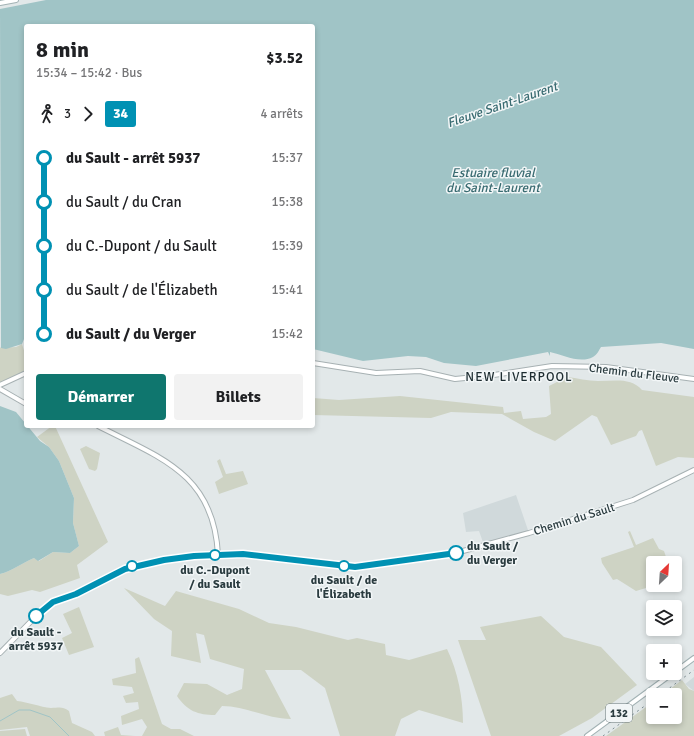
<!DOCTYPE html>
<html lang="fr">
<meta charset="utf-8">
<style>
:root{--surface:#fff;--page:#f2f2f2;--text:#202124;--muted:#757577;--accent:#0f766e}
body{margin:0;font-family:Signika,sans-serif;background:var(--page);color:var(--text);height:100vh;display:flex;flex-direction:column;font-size:15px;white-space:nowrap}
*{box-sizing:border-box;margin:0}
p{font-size:13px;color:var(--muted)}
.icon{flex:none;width:22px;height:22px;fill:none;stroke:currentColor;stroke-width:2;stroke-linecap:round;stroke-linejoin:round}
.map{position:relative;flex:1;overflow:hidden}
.side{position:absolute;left:24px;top:24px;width:291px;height:404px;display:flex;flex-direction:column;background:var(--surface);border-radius:4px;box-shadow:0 2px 6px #0003}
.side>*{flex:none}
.badge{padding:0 8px;border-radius:3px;font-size:14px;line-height:26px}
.needle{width:26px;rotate:25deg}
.controls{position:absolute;left:646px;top:556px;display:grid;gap:8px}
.controls a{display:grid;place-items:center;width:36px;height:36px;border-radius:4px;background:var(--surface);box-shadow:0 2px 6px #0003;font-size:20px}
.map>.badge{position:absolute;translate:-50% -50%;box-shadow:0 0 0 2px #fff}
.legs{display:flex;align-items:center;gap:6px;height:44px;padding:0 12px;font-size:13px}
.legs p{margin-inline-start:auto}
.headline{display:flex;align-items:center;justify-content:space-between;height:68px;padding:0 12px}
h1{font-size:22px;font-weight:700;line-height:30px}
.cta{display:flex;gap:8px;margin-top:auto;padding:8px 12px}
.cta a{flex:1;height:46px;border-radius:4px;background:var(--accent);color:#fff;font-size:16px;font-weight:700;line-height:46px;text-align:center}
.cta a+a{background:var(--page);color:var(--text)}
ul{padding:0 12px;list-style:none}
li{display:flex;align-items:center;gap:14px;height:44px;font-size:15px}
li i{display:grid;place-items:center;width:6px;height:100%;margin:0 5px;background:currentColor}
li i::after{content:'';width:10px;height:10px;margin:-5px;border:3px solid;border-radius:50%;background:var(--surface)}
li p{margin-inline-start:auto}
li:first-child i{background:linear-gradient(#0000 50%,currentColor 0)}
li:last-child i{background:linear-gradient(currentColor 50%,#0000 0)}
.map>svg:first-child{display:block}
.built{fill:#d0d9db}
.green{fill:#ced3c4}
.water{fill:#a0c4c6}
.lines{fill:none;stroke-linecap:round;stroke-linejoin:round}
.stream{stroke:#a0c4c6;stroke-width:1}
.secondary-casing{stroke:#a7b1b3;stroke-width:6}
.primary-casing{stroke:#a2b2b4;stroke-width:6}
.secondary{stroke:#fff;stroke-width:4}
.primary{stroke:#fff;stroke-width:4}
.rail{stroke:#7d8e92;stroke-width:1;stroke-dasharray:2 4;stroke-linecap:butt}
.line-1-casing{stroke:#fff;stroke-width:9}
.line-1{stroke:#0091b3;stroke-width:6}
.stop-1-dot{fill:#fff;stroke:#0091b3;stroke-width:2}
.labels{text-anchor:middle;stroke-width:3;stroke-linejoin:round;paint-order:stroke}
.shield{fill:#f2f6f7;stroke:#677477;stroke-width:1}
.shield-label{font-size:11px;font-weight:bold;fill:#2b3c40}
.street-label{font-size:12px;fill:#2b3c40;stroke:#f2f6f7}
.stop-label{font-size:12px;font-weight:bold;fill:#2b3c40;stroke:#f2f6f7}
.water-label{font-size:13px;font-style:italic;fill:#396b71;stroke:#f2f6f7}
.neighbourhood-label{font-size:13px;letter-spacing:1px;fill:#1e2d31;stroke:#f2f6f7}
</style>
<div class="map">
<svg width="694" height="736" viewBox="0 0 694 736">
<rect width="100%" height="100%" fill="#e2e8e9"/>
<g class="built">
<path d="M516,495L529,533L484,545L479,531L466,532L463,513Z"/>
<path d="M694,677V691L685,684Z"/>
</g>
<g class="green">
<path d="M22,344L26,357V373L0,385V347L1,348L16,347Z"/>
<path d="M567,377C577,378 588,381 598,381C614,381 631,377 642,390L694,397V458L678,457L656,466L642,430L639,431L636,436L611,445L597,417L592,415L555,441L534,432L502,414L451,412L431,418L313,415V398L339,400L400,396L503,407L504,413L521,411L523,419L546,417L551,414L549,386Z"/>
<path d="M52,426H55L108,542L77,565L80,578L40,592L32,590L8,596L0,594V574C12,571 22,563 34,558L39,561L53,552L70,553L79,546L73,523L74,498L59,461L49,447L37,437Z"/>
<path d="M86,446L100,453L97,469L95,471L89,469L80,449Z"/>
<path d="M220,459L226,474L243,471L248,484L219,494L215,482L223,477L217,461Z"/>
<path d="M630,531L636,545L653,538L659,549L664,551L668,563H653V585H656L636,591L617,579L613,580L602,563L601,558L634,547L628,532Z"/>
<path d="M124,588L165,606L176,591L239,609L269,623L296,627L348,640L357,638L385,644L386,655L409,660L447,649C458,672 463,698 463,723L419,710L401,719L395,736H340L325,688L301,670H265L291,719C267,719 246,706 222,706L215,715C198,715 187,711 177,696L184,683L207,684L227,695L242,689L244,669L210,659L204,635L196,633L201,663L171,656L172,631L154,619Z"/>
<path d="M79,607L94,647L69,655L62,638L72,633L63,614Z"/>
<path d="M541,616L564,637L601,647L637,685L592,718L559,736H491L458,640H486L480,627Z"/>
<path d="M139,657L162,724L171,729H180L194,736H142L147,727L142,719L122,725L121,716L139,709L138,702L126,703L123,696L134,693L132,687L113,685L112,679L136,673L135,659Z"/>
<path d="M682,680L689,689L694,691V736H606L653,702V717H675V695H662Z"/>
<path d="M12,694L17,701C28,702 40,707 51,708C59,708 62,706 69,711L72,723L92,732L95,736H30L27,727L0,730V698Z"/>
<path d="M118,727L121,735L135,736H105L104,732Z"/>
<path d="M25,729L27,736H0V731Z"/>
</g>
<g class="water">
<path d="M46,0H694V349L661,343L601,347C599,350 597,355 593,357C580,364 563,355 550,352V356L548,352L476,366L444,363L426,357L408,356L363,361L313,349V26H26V334L22,344L6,349L1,348L0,9Z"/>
<path d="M0,406L16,412L40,441L49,447L59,461L74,498L73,523L79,546L70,553L53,552L38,561L34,558C22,563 12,571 0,574Z"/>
</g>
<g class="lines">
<path class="stream" d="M0,721L19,710H30L50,717L69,736"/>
<defs>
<g id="secondary">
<path d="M313,363L376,373L420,371L455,379L494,375L552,366L606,367L694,379"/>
<path d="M0,385L26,373"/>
<path d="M0,389L26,404"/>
<path d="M98,426C161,458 214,474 218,555"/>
<path d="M0,653L42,610L53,602L76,594L125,569L137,565L194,556L218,555L267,556L355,567L428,558L452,554L529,533L633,500L694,470"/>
</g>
<g id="primary">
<path d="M0,3L16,0"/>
<path d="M675,672L694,658"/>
<path d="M587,736L673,673"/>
</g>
</defs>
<use href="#secondary" class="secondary-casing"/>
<use href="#primary" class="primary-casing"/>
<use href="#secondary" class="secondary"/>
<use href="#primary" class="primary"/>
<g class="rail">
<path d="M660,695L694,670"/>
<path d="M603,736L653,700"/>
</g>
</g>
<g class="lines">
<defs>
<path id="line-1" d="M36,616L53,602L76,594L125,569L164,560L194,556L243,554L355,567L456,553"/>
</defs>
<use href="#line-1" class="line-1-casing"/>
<use href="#line-1" class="line-1"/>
</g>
<g class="stop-1-dot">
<circle cx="456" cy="553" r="7"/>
<circle cx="215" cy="555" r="5"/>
<circle cx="132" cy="566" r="5"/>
<circle cx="344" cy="566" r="5"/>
<circle cx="36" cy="616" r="7"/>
</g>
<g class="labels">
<rect class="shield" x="606" y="704" width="26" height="18" rx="3"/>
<g class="shield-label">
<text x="619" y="717">132</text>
</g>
<g class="street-label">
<text transform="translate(634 373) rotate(7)" y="4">Chemin du Fleuve</text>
<text transform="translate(574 519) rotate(-17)" y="4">Chemin du Sault</text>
</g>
<g class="stop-label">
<text x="467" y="550" text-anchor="start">du Sault /<tspan x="467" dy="14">du Verger</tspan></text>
<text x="215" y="574">du C.-Dupont<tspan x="215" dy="14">/ du Sault</tspan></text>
<text x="344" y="584">du Sault / de<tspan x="344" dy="14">l'Élizabeth</tspan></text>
<text x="36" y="636">du Sault -<tspan x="36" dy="14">arrêt 5937</tspan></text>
</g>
<g class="water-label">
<text transform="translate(502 104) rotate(-19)" y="5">Fleuve Saint-Laurent</text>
<text x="493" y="177">Estuaire fluvial<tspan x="493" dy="15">du Saint-Laurent</tspan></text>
</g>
<g class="neighbourhood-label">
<text x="519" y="381">NEW LIVERPOOL</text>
</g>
</g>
</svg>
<div class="controls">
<a><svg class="needle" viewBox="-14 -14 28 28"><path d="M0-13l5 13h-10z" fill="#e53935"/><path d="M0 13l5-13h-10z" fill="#757577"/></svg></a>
<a><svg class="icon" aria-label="layers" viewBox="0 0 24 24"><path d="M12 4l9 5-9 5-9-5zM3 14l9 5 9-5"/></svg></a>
<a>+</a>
<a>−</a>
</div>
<section class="side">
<div class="headline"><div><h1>8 min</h1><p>15:34 – 15:42 · Bus</p></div><b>$3.52</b></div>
<div class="legs"><svg class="icon" aria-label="walk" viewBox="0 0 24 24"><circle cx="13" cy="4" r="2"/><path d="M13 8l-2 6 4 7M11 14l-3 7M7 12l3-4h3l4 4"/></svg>3<svg class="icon" aria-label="forward" viewBox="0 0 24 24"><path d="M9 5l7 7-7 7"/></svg><b class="badge" style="background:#0091b3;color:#fff">34</b><p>4 arrêts</p></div>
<ul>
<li><i style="color:#0091b3"></i><b>du Sault - arrêt 5937</b><p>15:37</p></li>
<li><i style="color:#0091b3"></i><span>du Sault / du Cran</span><p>15:38</p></li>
<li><i style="color:#0091b3"></i><span>du C.-Dupont / du Sault</span><p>15:39</p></li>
<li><i style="color:#0091b3"></i><span>du Sault / de l'Élizabeth</span><p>15:41</p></li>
<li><i style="color:#0091b3"></i><b>du Sault / du Verger</b><p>15:42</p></li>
</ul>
<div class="cta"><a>Démarrer</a><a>Billets</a></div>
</section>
</div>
